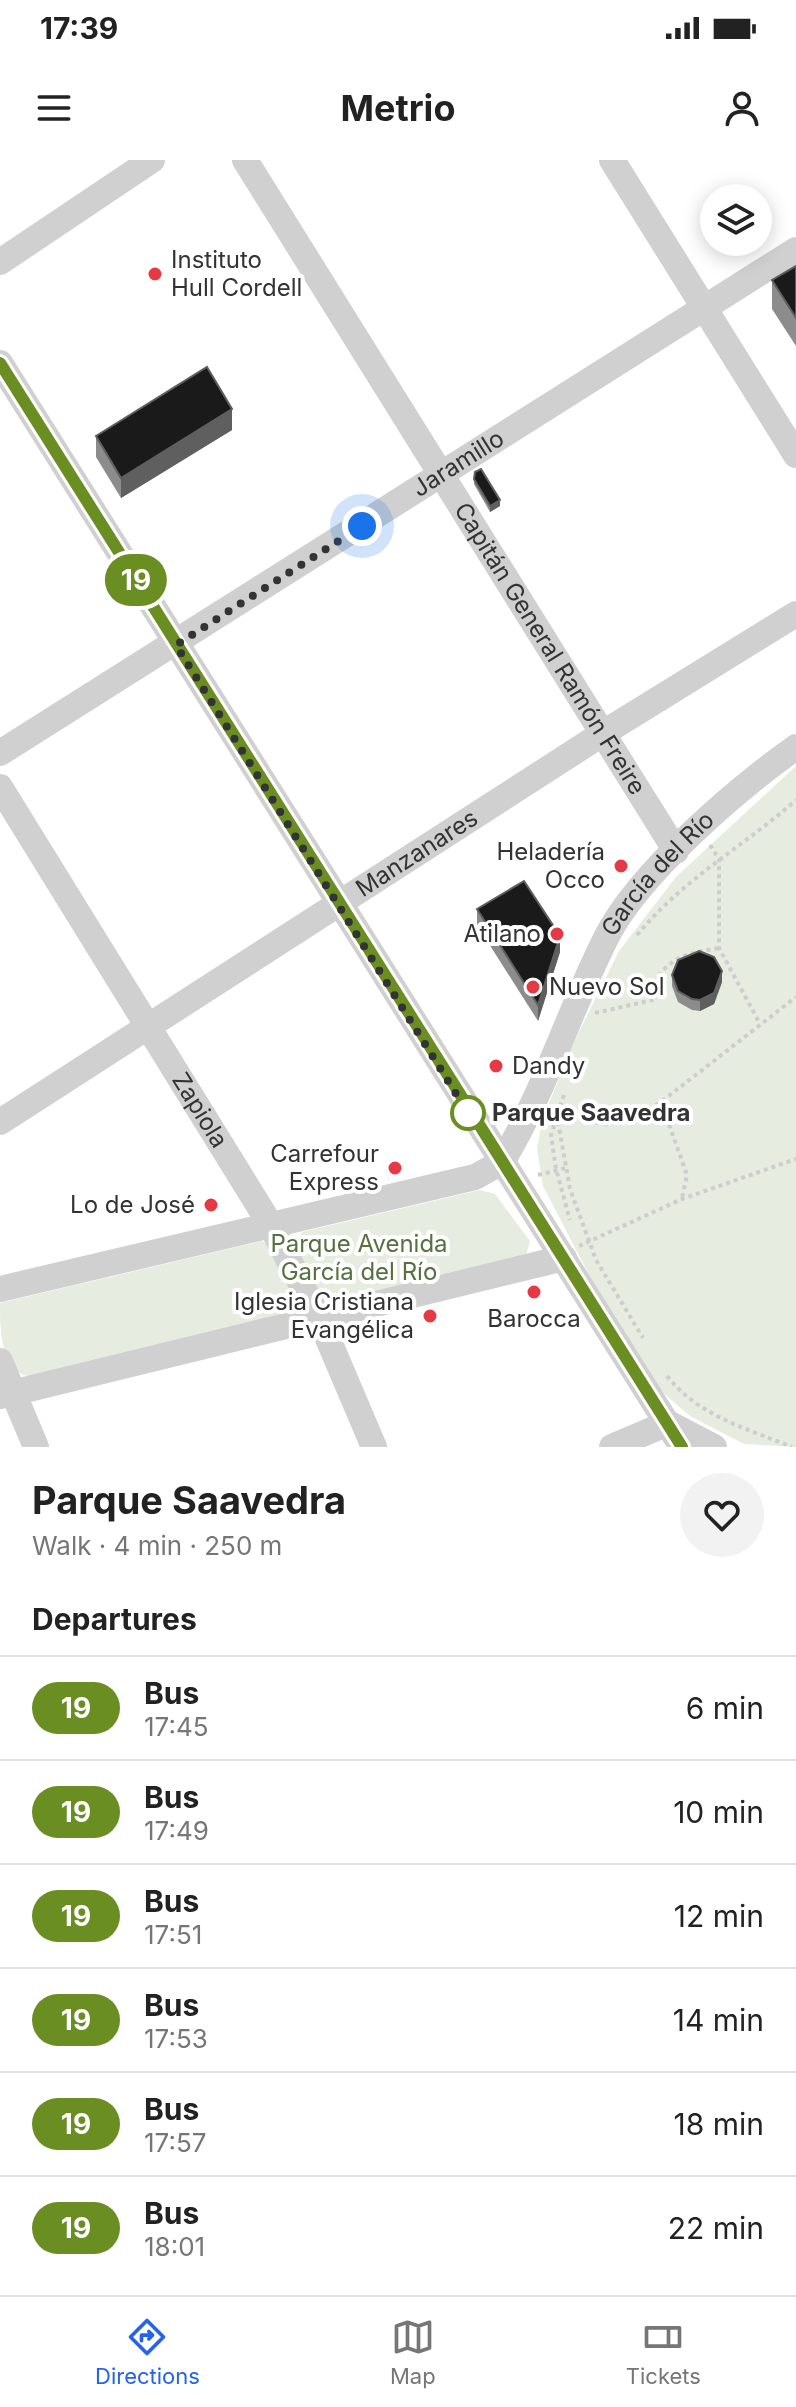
<!DOCTYPE html>
<meta charset="utf-8">
<style>
:root{--surface:#fff;--page:#f2f2f2;--text:#222;--muted:#767676;--line:#e0e0e0;--accent:#2563eb}
body{margin:0;font-family:Inter,sans-serif;background:var(--page);color:var(--text);height:100vh;display:flex;flex-direction:column;font-size:30px;white-space:nowrap}
*{box-sizing:border-box;margin:0}
p{font-size:26px;color:var(--muted)}
.icon{flex:none;width:44px;height:44px;fill:none;stroke:currentColor;stroke-width:2;stroke-linecap:round;stroke-linejoin:round}
.map{position:relative;height:1287px;overflow:hidden}
.side{display:flex;flex-direction:column;background:var(--surface);flex:1}
.side>*{flex:none}
.badge{padding:0 16px;border-radius:26px;font-size:28px;line-height:52px}
.controls{position:absolute;left:700px;top:24px;display:grid;gap:16px}
.controls a{display:grid;place-items:center;width:72px;height:72px;border-radius:50%;background:var(--surface);box-shadow:0 4px 20px #0003;font-size:40px}
.you{position:absolute;width:40px;height:40px;margin:-20px;border:6px solid #fff;border-radius:50%;background:#1a73e8;box-shadow:0 0 0 12px #1a73e833}
.map>.badge{position:absolute;translate:-50% -50%;box-shadow:0 0 0 4px #fff}
h2{padding:0 32px;font-size:30px;line-height:72px}
.round{display:grid;place-items:center;flex:none;width:84px;height:84px;border-radius:42px;background:var(--page)}
.head{display:flex;align-items:center;justify-content:space-between;height:136px;padding:0 32px}
h1{font-size:38px;font-weight:700;line-height:60px}
ul{padding:0;list-style:none}
li{display:flex;align-items:center;gap:24px;height:104px;padding:0 32px;border-top:2px solid var(--line)}
li div{flex:1}
li b{display:block;font-size:30px}
li em{font-style:normal}
li .badge{min-width:88px;font-weight:700;text-align:center}
.status{display:flex;justify-content:space-between;align-items:center;height:56px;padding:0 40px;background:var(--surface);direction:ltr}
.status svg{height:22px;fill:currentColor}
header{display:flex;justify-content:space-between;align-items:center;height:104px;padding:0 32px;background:var(--surface);font-size:36px;font-weight:700}
.tab-bar{display:flex;justify-content:space-around;align-items:center;height:112px;border-top:2px solid var(--line);background:var(--surface);font-size:22px;color:var(--muted)}
.tab-bar a{display:grid;justify-items:center;gap:4px}
.tab-bar .active{color:var(--accent)}
.map>svg:first-child{display:block}
.green{fill:#e6ecdf}
.lines{fill:none;stroke-linecap:round;stroke-linejoin:round}
.path{stroke:#cdcdcd;stroke-width:4;stroke-dasharray:4 4;stroke-linecap:butt}
.minor{stroke:#d0d0d0;stroke-width:26}
.wall{fill:#8c8c8c}
.shaded-wall{fill:#5f5f5f}
.building{fill:#1a1a1a;stroke:#5f5f5f;stroke-width:2}
.line-casing{stroke:#fff;stroke-width:18}
.line{stroke:#6b8e23;stroke-width:12}
.walk{stroke:#333;stroke-width:8;stroke-dasharray:0 14.4}
.poi-dot{fill:#e63946;stroke:#fff;stroke-width:3}
.stop-dot{fill:#fff;stroke:#6b8e23;stroke-width:4}
.labels{text-anchor:middle;stroke-width:8;stroke-linejoin:round;paint-order:stroke}
.poi-label{font-size:24px;fill:#333;stroke:#fff;text-anchor:end}
.street-label{font-size:24px;fill:#333;stroke:#fff}
.stop-label{font-size:24px;font-weight:bold;fill:#333;stroke:#fff;text-anchor:start}
.park-label{font-size:24px;fill:#56703f;stroke:#fff}
</style>
<div class="status"><b>17:39</b><svg viewBox="0 0 49 12"><path d="M0 12V9h3v3zM5 12V6h3v6zM10 12V3h3v9zM15 12V0h3v12zM26 1h20v11H26zM47 4h2v5h-2z"/></svg></div>
<header><svg class="icon" aria-label="menu" viewBox="0 0 24 24"><path d="M4 6h16M4 12h16M4 18h16"/></svg>Metrio<svg class="icon" aria-label="person" viewBox="0 0 24 24"><circle cx="12" cy="8" r="4"/><path d="M4 21q1-7 8-7t8 7"/></svg></header>
<div class="map">
<svg width="796" height="1287" viewBox="0 0 796 1287">
<rect width="100%" height="100%" fill="#fff"/>
<g class="green">
<path d="M796,606V1287L744,1284L690,1256L661,1231L598,1132L543,1026L537,989L542,961L572,886L619,791L676,717Z"/>
<path d="M480,1030L495,1034L530,1081L525,1099L323,1144C311,1121 292,1098 302,1072Z"/>
<path d="M262,1081L274,1089L300,1149L291,1157L36,1218C0,1215 0,1172 0,1143Z"/>
</g>
<g class="lines">
<g class="path">
<path d="M710,685L719,699V788L759,862"/>
<path d="M637,775C683,719 743,687 796,640"/>
<path d="M595,853L657,839L655,821C672,795 690,793 719,788"/>
<path d="M564,935L551,975L556,1009L570,1060"/>
<path d="M661,942L687,1015L682,1038"/>
<path d="M556,959L610,964L635,958L661,942L796,837"/>
<path d="M558,962L570,1029L596,1100L643,1178"/>
<path d="M538,1015L566,1008"/>
<path d="M579,1086L682,1039L796,999"/>
<path d="M667,1216C699,1256 745,1268 792,1287"/>
</g>
<g class="minor">
<path id="s1" d="M245,0L676,691"/>
<path d="M612,0L796,295"/>
<path d="M0,102L152,0"/>
<path d="M0,203L682,1287"/>
<path id="s2" d="M0,593L796,90"/>
<path id="s3" d="M0,627L270,1064L320,1160L374,1287"/>
<path id="s4" d="M0,962L605,572L796,454"/>
<path id="s5" d="M502,1002C545,931 569,851 607,776C640,712 737,629 796,587"/>
<path d="M0,1129L475,1017L502,1002"/>
<path d="M0,1201L36,1287"/>
<path d="M0,1236L564,1098"/>
<path d="M668,1263L714,1287"/>
<path d="M612,1287L668,1263"/>
</g>
</g>
<g class="wall">
<path d="M796,106V186L772,149V120Z"/>
<path d="M232,270L121,338L96,297V276Z"/>
<path d="M474,319L500,346L490,352L474,324Z"/>
<path d="M477,749L560,792L538,861L477,765Z"/>
<path d="M672,815L722,822L714,844L700,851L692,850L678,842L672,826Z"/>
</g>
<g class="shaded-wall">
<path d="M232,249V270L121,338V318Z"/>
<path d="M500,340V346L490,352V346Z"/>
<path d="M560,776V792L538,861V845Z"/>
<path d="M722,811V822L714,844L700,851V840Z"/>
</g>
<g class="building">
<path d="M796,106V158L772,120Z"/>
<path d="M207,207L232,249L121,318L96,276Z"/>
<path d="M481,309L500,340L490,346L474,319L475,312Z"/>
<path d="M524,721L560,776L538,845L477,749Z"/>
<path d="M699,791L714,797L722,811L714,833L700,840L692,839L678,831L672,815L678,800Z"/>
</g>
<g class="lines">
<defs>
<path id="line" d="M0,203L682,1287"/>
</defs>
<use href="#line" class="line-casing"/>
<use href="#line" class="line"/>
<path class="walk" d="M362,366L176,485L468,953"/>
</g>
<g class="poi-dot">
<circle cx="155" cy="114" r="8"/>
<circle cx="621" cy="706" r="8"/>
<circle cx="557" cy="774" r="8"/>
<circle cx="533" cy="827" r="8"/>
<circle cx="496" cy="906" r="8"/>
<circle cx="395" cy="1008" r="8"/>
<circle cx="211" cy="1045" r="8"/>
<circle cx="534" cy="1132" r="8"/>
<circle cx="430" cy="1156" r="8"/>
</g>
<circle class="stop-dot" cx="468" cy="953" r="16"/>
<g class="labels">
<g class="poi-label">
<text x="171" y="108" text-anchor="start">Instituto<tspan x="171" dy="28">Hull Cordell</tspan></text>
<text x="605" y="700">Heladería<tspan x="605" dy="28">Occo</tspan></text>
<text x="541" y="782">Atilano</text>
<text x="549" y="835" text-anchor="start">Nuevo Sol</text>
<text x="512" y="914" text-anchor="start">Dandy</text>
<text x="379" y="1002">Carrefour<tspan x="379" dy="28">Express</tspan></text>
<text x="195" y="1053">Lo de José</text>
<text x="414" y="1150">Iglesia Cristiana<tspan x="414" dy="28">Evangélica</tspan></text>
<text x="534" y="1167" text-anchor="middle">Barocca</text>
</g>
<g class="street-label">
<text dy="8" stroke="none"><textPath href="#s2" startOffset="542">Jaramillo</textPath></text>
<text dy="8" stroke="none"><textPath href="#s1" startOffset="576">Capitán General Ramón Freire</textPath></text>
<text dy="8" stroke="none"><textPath href="#s4" startOffset="496">Manzanares</textPath></text>
<text dy="8" stroke="none"><textPath href="#s5" startOffset="330">García del Río</textPath></text>
<text dy="8" stroke="none"><textPath href="#s3" startOffset="380">Zapiola</textPath></text>
</g>
<g class="stop-label">
<text x="492" y="961">Parque Saavedra</text>
</g>
<g class="park-label">
<text x="359" y="1092">Parque Avenida<tspan x="359" dy="28">García del Río</tspan></text>
</g>
</g>
</svg>
<div class="controls">
<a><svg class="icon" aria-label="layers" viewBox="0 0 24 24"><path d="M12 4l9 5-9 5-9-5zM3 14l9 5 9-5"/></svg></a>
</div>
<div class="you" style="left:362px;top:366px"></div>
<b class="badge" style="left:136px;top:420px;background:#6b8e23;color:#fff">19</b>
</div>
<section class="side">
<div class="head"><div><h1>Parque Saavedra</h1><p>Walk · 4 min · 250 m</p></div><a class="round"><svg class="icon" aria-label="heart" viewBox="0 0 24 24"><path d="M12 20l-8-8c-3-5 5-10 8-4 3-6 11-1 8 4z"/></svg></a></div>
<h2>Departures</h2>
<ul>
<li><span class="badge" style="background:#6b8e23;color:#fff">19</span><div><b>Bus</b><p>17:45</p></div><em>6 min</em></li>
<li><span class="badge" style="background:#6b8e23;color:#fff">19</span><div><b>Bus</b><p>17:49</p></div><em>10 min</em></li>
<li><span class="badge" style="background:#6b8e23;color:#fff">19</span><div><b>Bus</b><p>17:51</p></div><em>12 min</em></li>
<li><span class="badge" style="background:#6b8e23;color:#fff">19</span><div><b>Bus</b><p>17:53</p></div><em>14 min</em></li>
<li><span class="badge" style="background:#6b8e23;color:#fff">19</span><div><b>Bus</b><p>17:57</p></div><em>18 min</em></li>
<li><span class="badge" style="background:#6b8e23;color:#fff">19</span><div><b>Bus</b><p>18:01</p></div><em>22 min</em></li>
</ul>
</section>
<nav class="tab-bar">
<a class="active"><svg class="icon" aria-label="directions" viewBox="0 0 24 24"><path d="M12 3l9 9-9 9-9-9zM9 14v-3h6M13 9l2 2-2 2"/></svg>Directions</a>
<a><svg class="icon" aria-label="map" viewBox="0 0 24 24"><path d="M3 6l6-2 6 2 6-2v14l-6 2-6-2-6 2zM9 4v14M15 6v14"/></svg>Map</a>
<a><svg class="icon" aria-label="tickets" viewBox="0 0 24 24"><path d="M3 7h18v10H3zM15 7v10"/></svg>Tickets</a>
</nav>
